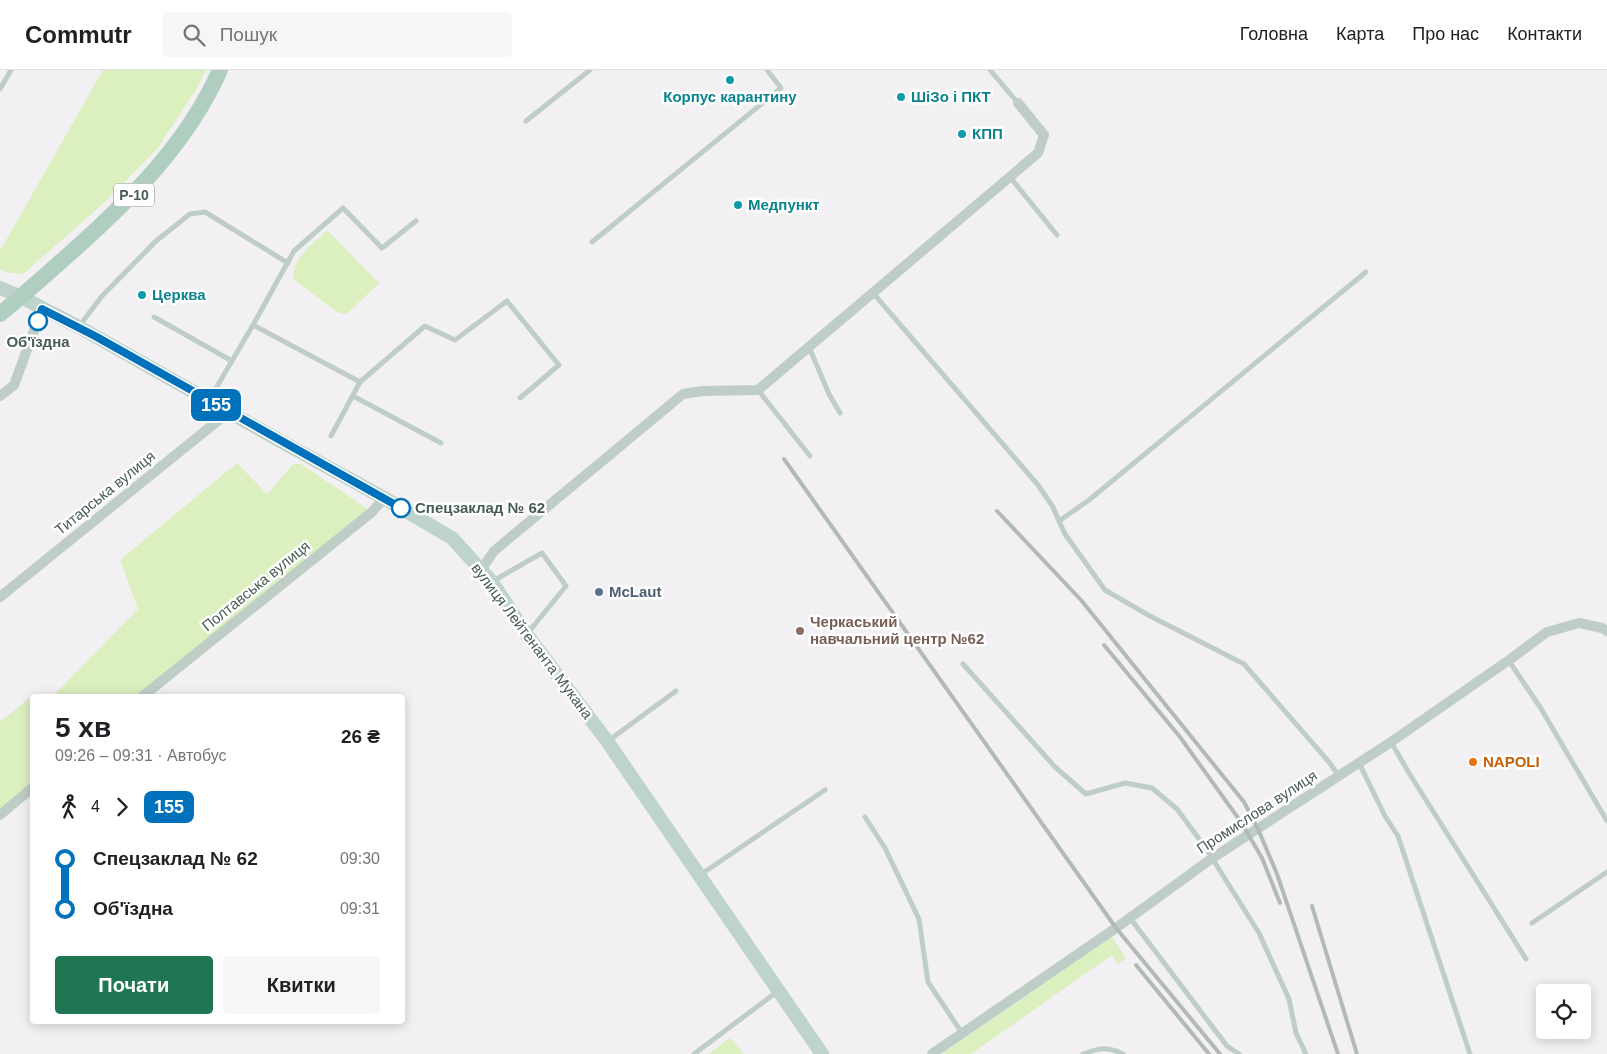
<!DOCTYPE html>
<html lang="uk">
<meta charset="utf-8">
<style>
:root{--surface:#fff;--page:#f6f6f6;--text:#202124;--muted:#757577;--line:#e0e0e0;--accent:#1e7752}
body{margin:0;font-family:Helvetica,sans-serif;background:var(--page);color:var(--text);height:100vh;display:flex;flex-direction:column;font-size:19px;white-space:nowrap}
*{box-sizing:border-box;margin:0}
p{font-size:16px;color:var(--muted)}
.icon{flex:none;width:28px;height:28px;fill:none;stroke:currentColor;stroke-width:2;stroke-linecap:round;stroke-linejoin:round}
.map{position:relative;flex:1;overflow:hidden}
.drawer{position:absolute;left:30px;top:624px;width:375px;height:330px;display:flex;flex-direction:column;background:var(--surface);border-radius:5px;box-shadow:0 2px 12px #0003}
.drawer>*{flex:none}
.badge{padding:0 10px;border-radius:8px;font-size:18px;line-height:32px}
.buttons{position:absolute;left:1536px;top:914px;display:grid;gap:10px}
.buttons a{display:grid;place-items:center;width:55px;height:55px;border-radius:5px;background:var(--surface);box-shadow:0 2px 12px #0003;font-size:25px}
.map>.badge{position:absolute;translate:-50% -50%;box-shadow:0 0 0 2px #fff}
.legs{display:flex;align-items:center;gap:8px;height:55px;padding:0 25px;font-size:16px}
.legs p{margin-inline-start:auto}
.head{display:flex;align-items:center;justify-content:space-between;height:85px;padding:0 25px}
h1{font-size:28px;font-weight:800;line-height:38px}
.button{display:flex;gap:10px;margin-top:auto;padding:10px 25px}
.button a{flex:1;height:58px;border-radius:5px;background:var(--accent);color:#fff;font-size:20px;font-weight:800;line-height:58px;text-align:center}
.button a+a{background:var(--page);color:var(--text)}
ul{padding:0 25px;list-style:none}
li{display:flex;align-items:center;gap:18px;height:50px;font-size:19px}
li i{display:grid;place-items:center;width:8px;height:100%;margin:0 6px;background:currentColor}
li i::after{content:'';width:12px;height:12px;margin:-6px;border:4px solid;border-radius:50%;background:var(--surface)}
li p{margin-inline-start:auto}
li:first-child i{background:linear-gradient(#0000 50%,currentColor 0)}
li:last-child i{background:linear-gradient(currentColor 50%,#0000 0)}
header{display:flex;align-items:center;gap:30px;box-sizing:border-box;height:70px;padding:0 25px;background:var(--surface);border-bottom:1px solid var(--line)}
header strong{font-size:24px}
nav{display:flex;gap:28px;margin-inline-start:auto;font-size:18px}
.search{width:350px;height:45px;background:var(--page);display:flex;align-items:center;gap:12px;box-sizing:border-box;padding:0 18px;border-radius:5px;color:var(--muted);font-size:19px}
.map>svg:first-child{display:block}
.green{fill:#dcefbf}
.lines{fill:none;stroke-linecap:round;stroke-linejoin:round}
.lane{stroke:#becec6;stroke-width:5}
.street{stroke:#becec6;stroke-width:10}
.secondary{stroke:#bed3c9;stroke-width:14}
.primary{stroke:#b0cebf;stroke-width:16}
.rail{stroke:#b2bab7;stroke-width:4}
.line-1-casing{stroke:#fff;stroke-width:11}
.line-1{stroke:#0072bc;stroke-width:8}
.culture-dot{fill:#0f9aa8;stroke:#fff;stroke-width:2}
.stop-1-dot{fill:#fff;stroke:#0072bc;stroke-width:2.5}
.service-dot{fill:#5c6f8a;stroke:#fff;stroke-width:2}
.education-dot{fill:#8d6e63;stroke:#fff;stroke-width:2}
.food-dot{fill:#e8710a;stroke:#fff;stroke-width:2}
.labels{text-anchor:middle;stroke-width:5;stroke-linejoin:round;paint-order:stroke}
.shield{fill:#fff;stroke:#7f8e86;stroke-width:1}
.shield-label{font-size:14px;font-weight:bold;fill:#485d52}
.culture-label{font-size:15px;font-weight:bold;fill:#0d838f;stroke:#fff;text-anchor:start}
.stop-label{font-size:15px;font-weight:bold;fill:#485d52;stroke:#fff}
.street-label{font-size:15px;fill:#485d52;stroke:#fff}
.service-label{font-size:15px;font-weight:bold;fill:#4e5e75;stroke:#fff;text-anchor:start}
.education-label{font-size:15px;font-weight:bold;fill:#785e54;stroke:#fff;text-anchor:start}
.food-label{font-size:15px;font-weight:bold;fill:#c56008;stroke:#fff;text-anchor:start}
</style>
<header>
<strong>Commutr</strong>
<div class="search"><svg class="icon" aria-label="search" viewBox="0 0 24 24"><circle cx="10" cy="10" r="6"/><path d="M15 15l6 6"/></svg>Пошук</div>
<nav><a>Головна</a><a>Карта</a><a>Про нас</a><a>Контакти</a></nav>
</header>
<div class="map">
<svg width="1607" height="984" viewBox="0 0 1607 984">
<rect width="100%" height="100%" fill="#f2f0f2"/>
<g class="green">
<path d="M103,0H206L197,18L157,79L105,132L23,204L4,202L0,199V181Z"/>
<path d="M327,160L379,213L351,240L346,244L337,242L293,209C292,188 314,173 327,160Z"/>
<path d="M237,393L267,424L293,394H301L372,442L143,626H53L138,539L120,490Z"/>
<path d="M36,623L38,626H32V718L0,745V652Z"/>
<path d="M1112,867L1126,888L1118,894L1112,885L971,984H942Z"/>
<path d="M730,968L744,984H709Z"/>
</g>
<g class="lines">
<g class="lane">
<path d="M990,0L1018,33"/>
<path d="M0,19L11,0"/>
<path d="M526,51L590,0"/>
<path d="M1010,107L1057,165"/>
<path d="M592,172L781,18L767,0"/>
<path d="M873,223L1038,415L1053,437L1059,451L1089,430L1366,202"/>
<path d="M154,247L232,291"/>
<path d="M80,255L102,226L156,171L190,144L205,142L288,193"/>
<path d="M253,255L360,312L425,256L455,270L507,231L559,295L520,328"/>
<path d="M809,277L829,324L840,343"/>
<path d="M758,320L810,386"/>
<path d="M353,326L441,373"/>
<path d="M209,330L253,255L294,181L343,138L382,178L416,151"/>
<path d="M331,366L360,312"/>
<path d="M1059,451L1065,464L1105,520L1150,546L1244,594L1329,692L1339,706"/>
<path d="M493,511L542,483L566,516L527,564"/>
<path d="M1509,591L1540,637L1607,751"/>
<path d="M963,594L1055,697L1086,724L1125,713L1152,718L1177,739L1205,777L1259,863L1289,929L1296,963L1306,984"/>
<path d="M608,671L676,621"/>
<path d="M1391,672L1409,703L1526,889"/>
<path d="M1359,693L1385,746L1398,766L1470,984"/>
<path d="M865,747L885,778L919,849L928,912L962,963"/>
<path d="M700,805L825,720"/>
<path d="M1130,848L1227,976L1239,984"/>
<path d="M1532,853L1607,802"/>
<path d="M694,984L778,921"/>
<path d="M1083,984C1100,978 1107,976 1123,984"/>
</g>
<g class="street">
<path d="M0,326L14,315L42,239"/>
<path d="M481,500L494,481L683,324L702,321L758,320L1038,83L1044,65L1018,33"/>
<path d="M0,527L220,349L227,340"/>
<path d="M143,626L372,442L384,428"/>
<path d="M0,745L32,718"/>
<path d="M932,984L1116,858L1211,789L1391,672L1509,590L1547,562L1579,553L1602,558L1607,561"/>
</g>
<path class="secondary" d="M0,218L21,227L79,257L282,372L384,428L452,468L492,512L527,565L607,671L822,984"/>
<path class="primary" d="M0,244C26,223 50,201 75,179C133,127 188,72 220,0"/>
<g class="rail">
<path d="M784,389L1116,858L1220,984"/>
<path d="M997,441L1081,530L1244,732L1258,759L1277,804L1338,984"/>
<path d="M1104,575L1180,667L1241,752L1262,788L1280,833"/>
<path d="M1312,836L1357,984"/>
<path d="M1136,895L1209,984"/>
</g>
</g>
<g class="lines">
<defs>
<path id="line-1" d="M38,251L42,239L95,266L401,438"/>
</defs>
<use href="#line-1" class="line-1-casing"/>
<use href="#line-1" class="line-1"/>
</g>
<g class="culture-dot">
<circle cx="730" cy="10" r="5"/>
<circle cx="901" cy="27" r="5"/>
<circle cx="962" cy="64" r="5"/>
<circle cx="738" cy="135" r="5"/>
<circle cx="142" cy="225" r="5"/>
</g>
<g class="stop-1-dot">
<circle cx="38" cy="251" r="9"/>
<circle cx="401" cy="438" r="9"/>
</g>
<circle class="service-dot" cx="599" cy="522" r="5"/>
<circle class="education-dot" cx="800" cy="561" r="5"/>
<circle class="food-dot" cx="1473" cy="692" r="5"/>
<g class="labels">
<rect class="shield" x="114" y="113.5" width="40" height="23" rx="4"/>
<g class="shield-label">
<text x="134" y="130">Р-10</text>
</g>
<g class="culture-label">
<text x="730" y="32" text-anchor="middle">Корпус карантину</text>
<text x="911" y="32">ШіЗо і ПКТ</text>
<text x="972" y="69">КПП</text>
<text x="748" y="140">Медпункт</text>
<text x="152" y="230">Церква</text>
</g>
<g class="stop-label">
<text x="38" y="277">Об'їздна</text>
<text x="415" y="443" text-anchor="start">Спецзаклад № 62</text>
</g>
<g class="street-label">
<text transform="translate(105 423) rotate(-39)" y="5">Титарська вулиця</text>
<text transform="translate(256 516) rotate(-39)" y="5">Полтавська вулиця</text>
<text transform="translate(532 571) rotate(53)" y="5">вулиця Лейтенанта Мукана</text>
<text transform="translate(1257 742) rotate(-33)" y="5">Промислова вулиця</text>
</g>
<g class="service-label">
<text x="609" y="527">McLaut</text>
</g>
<g class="education-label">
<text x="810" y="557">Черкаський<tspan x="810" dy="17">навчальний центр №62</tspan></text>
</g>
<g class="food-label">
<text x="1483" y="697">NAPOLI</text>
</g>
</g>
</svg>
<div class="buttons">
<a><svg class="icon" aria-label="locate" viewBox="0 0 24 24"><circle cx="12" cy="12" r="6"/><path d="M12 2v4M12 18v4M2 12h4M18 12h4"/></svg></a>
</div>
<b class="badge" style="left:216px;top:335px;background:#0072bc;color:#fff">155</b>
<section class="drawer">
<div class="head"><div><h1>5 хв</h1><p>09:26 – 09:31 · Автобус</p></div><b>26 ₴</b></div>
<div class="legs"><svg class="icon" aria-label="walk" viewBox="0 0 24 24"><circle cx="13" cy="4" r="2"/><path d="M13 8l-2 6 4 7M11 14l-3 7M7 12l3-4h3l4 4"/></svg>4<svg class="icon" aria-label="forward" viewBox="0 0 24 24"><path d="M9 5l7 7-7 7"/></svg><b class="badge" style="background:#0072bc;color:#fff">155</b></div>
<ul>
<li><i style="color:#0072bc"></i><b>Спецзаклад № 62</b><p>09:30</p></li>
<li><i style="color:#0072bc"></i><b>Об'їздна</b><p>09:31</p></li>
</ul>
<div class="button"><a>Почати</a><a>Квитки</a></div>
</section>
</div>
